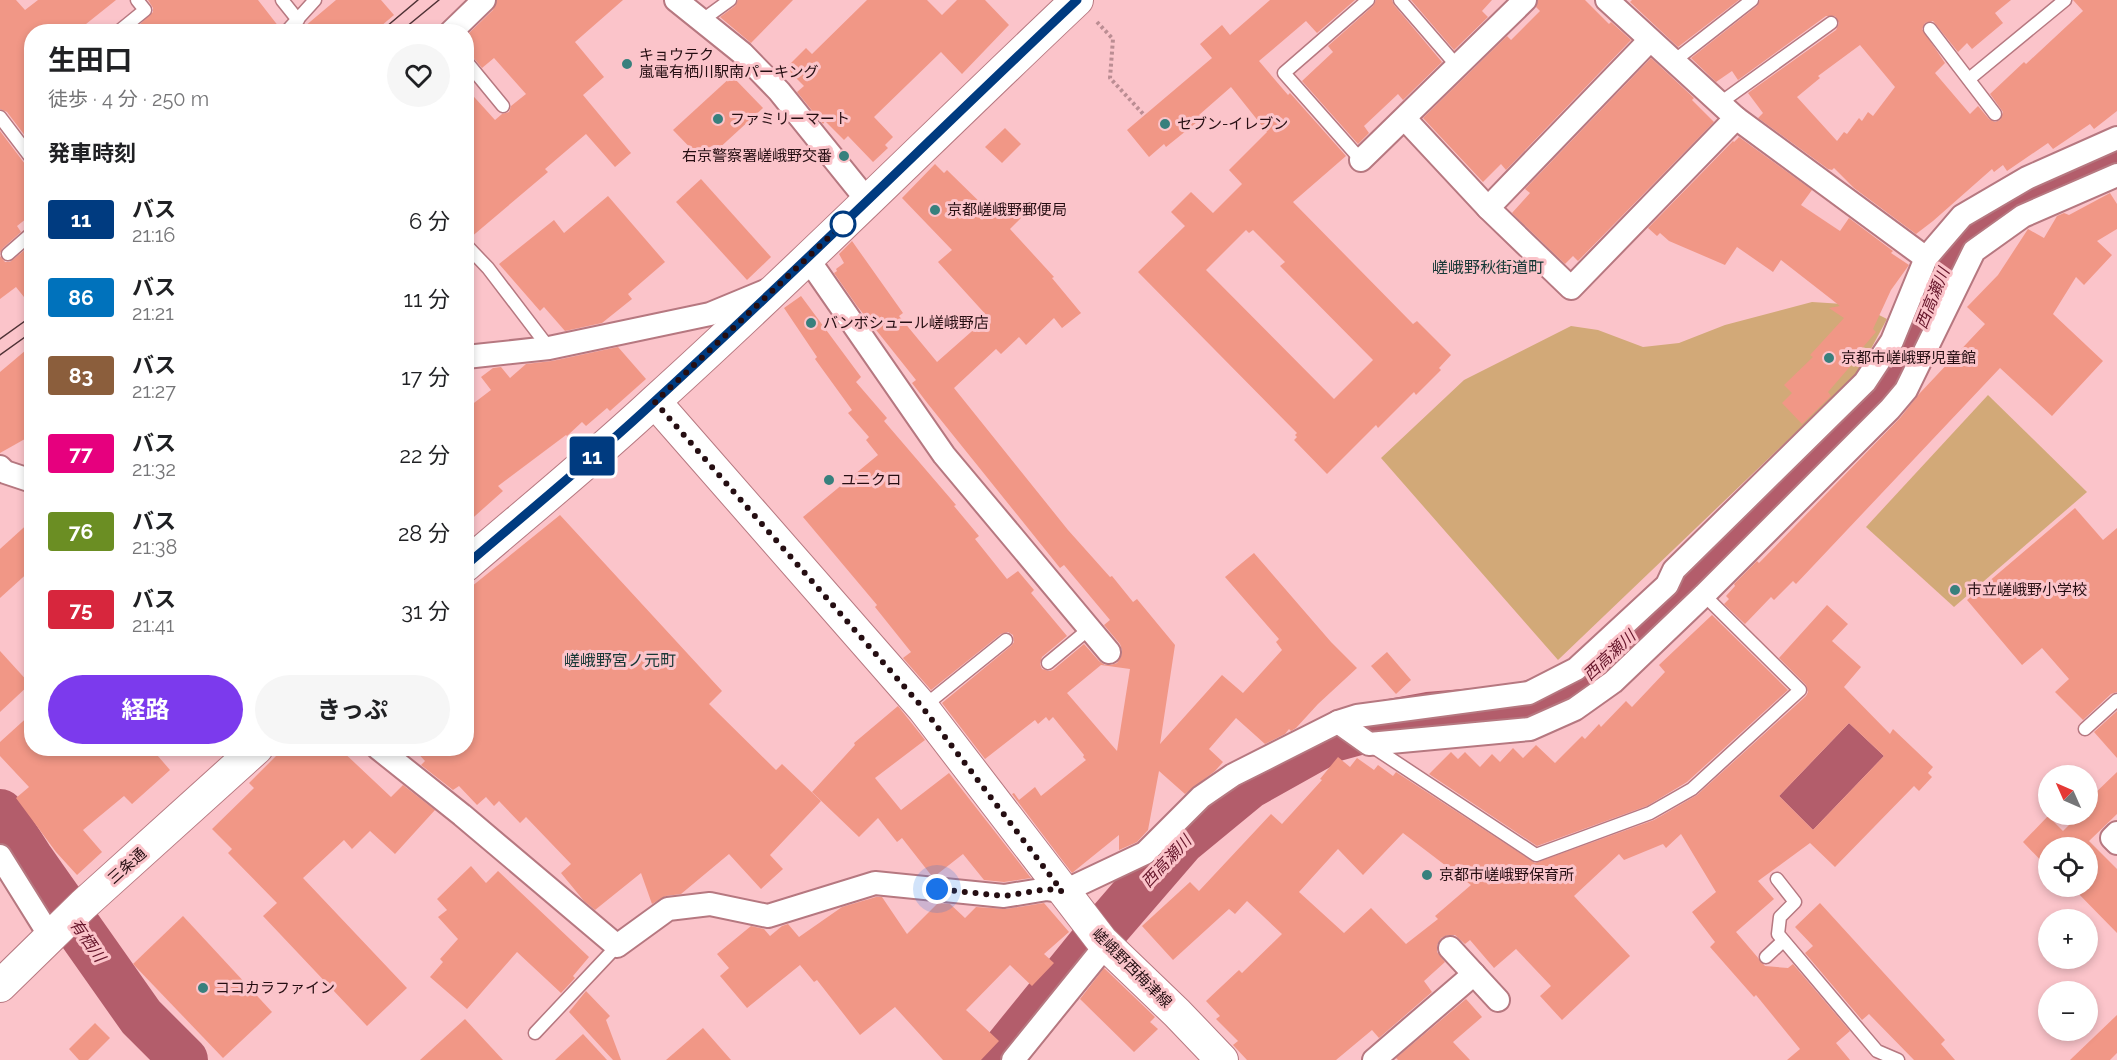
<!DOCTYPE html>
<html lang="ja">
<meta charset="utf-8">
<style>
:root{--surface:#fff;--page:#f6f6f6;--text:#202124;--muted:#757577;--accent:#7c3aed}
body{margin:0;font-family:Raleway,"Noto Sans JP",sans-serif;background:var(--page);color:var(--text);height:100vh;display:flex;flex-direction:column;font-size:22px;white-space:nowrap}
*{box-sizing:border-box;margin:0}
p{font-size:20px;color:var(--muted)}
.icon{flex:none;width:33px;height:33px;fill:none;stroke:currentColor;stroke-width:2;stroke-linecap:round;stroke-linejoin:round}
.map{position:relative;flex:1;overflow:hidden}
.details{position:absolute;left:24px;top:24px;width:450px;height:732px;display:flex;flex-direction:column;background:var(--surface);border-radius:24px;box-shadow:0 3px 9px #0003}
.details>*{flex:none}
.badge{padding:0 12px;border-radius:4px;font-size:21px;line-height:39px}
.needle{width:39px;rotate:315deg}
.tools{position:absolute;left:2038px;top:765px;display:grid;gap:12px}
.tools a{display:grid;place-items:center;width:60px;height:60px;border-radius:50%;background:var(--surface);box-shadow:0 3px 9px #0003;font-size:30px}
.you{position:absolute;width:30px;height:30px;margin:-15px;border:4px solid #fff;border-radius:50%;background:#1a73e8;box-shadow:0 0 0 9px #1a73e833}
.map>.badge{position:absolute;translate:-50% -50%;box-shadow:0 0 0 3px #fff}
h2{padding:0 24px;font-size:22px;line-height:54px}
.round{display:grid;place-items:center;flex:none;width:63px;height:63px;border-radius:32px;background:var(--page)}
.overview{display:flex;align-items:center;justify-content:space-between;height:102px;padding:0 24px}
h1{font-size:28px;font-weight:700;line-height:45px}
.action{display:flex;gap:12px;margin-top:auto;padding:12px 24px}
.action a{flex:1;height:69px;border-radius:36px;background:var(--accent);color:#fff;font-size:24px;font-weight:700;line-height:69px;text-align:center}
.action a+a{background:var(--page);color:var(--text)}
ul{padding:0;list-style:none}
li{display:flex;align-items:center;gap:18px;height:78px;padding:0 24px}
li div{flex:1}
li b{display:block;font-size:22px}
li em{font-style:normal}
li .badge{min-width:66px;font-weight:700;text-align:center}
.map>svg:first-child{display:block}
.green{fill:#d2a978}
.water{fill:#b35d6b}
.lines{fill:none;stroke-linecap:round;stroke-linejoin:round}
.river{stroke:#b35d6b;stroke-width:48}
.building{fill:#f19786;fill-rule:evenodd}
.lane-casing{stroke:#b67880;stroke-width:15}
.street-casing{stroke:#b67880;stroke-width:26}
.secondary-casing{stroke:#b67880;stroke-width:34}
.path{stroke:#bb8d93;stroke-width:4;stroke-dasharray:3 3;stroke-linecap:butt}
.lane{stroke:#fff;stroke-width:12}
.street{stroke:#fff;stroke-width:22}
.secondary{stroke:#fff;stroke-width:32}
.tram{stroke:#4f3236;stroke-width:1.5}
.line-casing{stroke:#fff;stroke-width:14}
.line{stroke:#003b80;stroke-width:9}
.walk{stroke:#250e12;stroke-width:6;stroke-dasharray:0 10.8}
.poi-dot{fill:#38807d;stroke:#fbc4ca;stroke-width:2}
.stop-dot{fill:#fff;stroke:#003b80;stroke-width:3}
.labels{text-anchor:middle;stroke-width:6;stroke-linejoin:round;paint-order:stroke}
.poi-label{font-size:15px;fill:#250e12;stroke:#fbc4ca;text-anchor:start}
.street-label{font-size:15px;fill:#250e12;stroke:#fbc4ca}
.neighbourhood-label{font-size:16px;fill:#163836;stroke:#fbc4ca}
.water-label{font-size:16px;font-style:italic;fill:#66152a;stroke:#fbc4ca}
</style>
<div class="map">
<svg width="2117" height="1060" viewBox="0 0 2117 1060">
<rect width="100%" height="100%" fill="#fbc4ca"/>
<g class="green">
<path d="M1812,302L1859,305L1887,319L1858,373L1558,660L1381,458L1464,380L1571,326L1598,330L1643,347L1679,343L1725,325Z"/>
<path d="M1988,395L2087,492L1954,607L1866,527Z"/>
</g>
<path class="water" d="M1849,723L1884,756L1813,830L1779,796Z"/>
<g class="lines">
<g class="river">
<path d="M0,813L29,858L141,1017L184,1060"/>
<path d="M998,1060L1092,944L1181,841L1249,785L1333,738L1384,724L1428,716L1501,710L1527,705L1548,698L1579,683L1779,496L1893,380L1917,334L1949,256L1971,232L2012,204L2021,201L2117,157"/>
</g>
</g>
<g class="building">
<path d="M0,0H16L25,10L38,0H116L76,32H32V145L7,112L0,109Z"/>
<path d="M148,0H258L279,27L278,32L143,31L138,26L153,12V8Z"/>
<path d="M336,0H381L394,15L374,32H298Z"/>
<path d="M497,0H623L575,42L604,77L583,95L631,153L615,167L586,134L545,169L548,172L470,238L466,237V88L495,120L502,114L509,112L511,106L526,94L494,58L482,68L472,56L466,53V36L493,10Z"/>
<path d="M738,0H793L751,43L720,17L735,6Z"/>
<path d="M867,0H927L942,15L957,0H985L1009,25L962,74L941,52L874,117L893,137L885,145L888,148L873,162L848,136L844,140L825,121L823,124L797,92L804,86L786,68L806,48L812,54Z"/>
<path d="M1270,0H1355L1317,33L1306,21L1259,61L1288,95L1290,93L1346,156L1293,202L1413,324L1417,321L1451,355L1439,368L1441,370L1416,395L1414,392L1378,428L1376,425L1327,474L1294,440L1297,437L1295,435L1297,433L1138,272L1185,226L1171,212L1191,192L1213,213L1242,184L1229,170L1267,132L1231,87L1199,115L1202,118L1166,147L1164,144L1149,157L1127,130L1212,58L1200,44L1222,25L1230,35ZM1246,230L1249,233L1253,230L1285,262L1280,266L1373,360L1334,399L1206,270Z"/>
<path d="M1376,0H1392L1394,5L1442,62L1403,100L1398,94L1364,126L1369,133L1358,144L1302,81L1333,52L1328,46L1373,6Z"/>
<path d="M1411,0H1492L1482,11L1488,17L1454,50Z"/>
<path d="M1538,0H1585L1609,24L1611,22L1631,40L1506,170L1501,164L1483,182L1423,118L1507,36L1511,40L1540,11L1536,7Z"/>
<path d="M1632,0H1739L1678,47L1630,2Z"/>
<path d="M1760,0H2011L1995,13L2003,23L1972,49L1967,43L1958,52L1933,21L1925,23L1922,29L1945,63L1935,73L1970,114L1978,106L1989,119L1995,122L2000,120L2003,112L1990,94L2024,62L2026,64L2083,11L2073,0H2117V111L2094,129L2090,124L2053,149L2048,143L2007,171L2003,165L1994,172L1992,169L1933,221L1916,234L1854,188L1834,168L1832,170L1828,169L1758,118L1763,113L1748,93L1836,30L1839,23L1835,16H1826L1738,80L1732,71L1716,82L1691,58L1757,6ZM1860,45L1895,87L1873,116L1868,112L1862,121L1859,118L1847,134L1844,132L1837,141L1797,97L1820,78L1818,76Z"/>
<path d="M1651,58L1694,98L1692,100L1714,122L1578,261L1573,256L1565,264L1512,213L1530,193L1525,189Z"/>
<path d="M732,76L763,108L704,162L673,130Z"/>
<path d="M1005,128L1021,144L1002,163L985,147Z"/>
<path d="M0,131L25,164L32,167V214L17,226L21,232L3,248L0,253Z"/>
<path d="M1739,137L1812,190L1801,205L1840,231L1849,218L1893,251L1891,253L1909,265L1891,290L1873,329L1876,332L1858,353L1860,355L1828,392L1831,396L1802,424L1782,403L1792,393L1784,385L1813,357L1810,355L1844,318L1829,308L1840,306L1781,260L1773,272L1737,247L1725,265L1669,241L1660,233L1657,236L1648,228L1733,141L1734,142Z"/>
<path d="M935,164L944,173L947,170L992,214L1006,202L1026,213L1010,229L1054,277L1052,278L1081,313L1062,328L1054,318L1026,345L1019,337L1001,354L996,349L954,388L1068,530L1110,577L1112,576L1133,602L1137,599L1175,645L1160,744L1222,675L1243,693L1282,650L1276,642L1279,639L1225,577L1254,553L1331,642L1357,668L1318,704L1296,728L1291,731L1289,729L1285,734L1265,744L1236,718L1209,749L1223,762L1215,771L1185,794L1159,771L1148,830L1137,842L1119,850V835L1072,873L1012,794L1014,793L1019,800L1035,787L1041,796L1086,760L1083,757L1084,755L1053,717L1049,721L1046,717L1038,724L1035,720L985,759L942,703L1011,646L1014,642L1013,635L1008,632L1001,634L931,690L903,658L911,652L875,607L877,605L803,517L878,455L866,440L869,437L848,413L852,410L815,359L817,357L784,308L801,296L861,377L856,382L887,418L884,421L956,505L954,506L979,536L975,539L1007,579L1018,571L1034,590L1031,593L1067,636L1042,657L1040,664L1042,669L1049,671L1053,670L1084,644L1099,661L1105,665H1111L1117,663L1121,657L1122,650L1120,644L1104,625L1110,620L1064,565L1060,568L928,404L912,383L916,380L857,306L834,273L837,271L836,269L844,263L839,254L852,241L903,313L899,316L937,362L988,317L938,262L952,250L902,198ZM1101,665L1130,669L1117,751L1067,693Z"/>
<path d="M701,179L771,257L747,280L676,202Z"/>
<path d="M2110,193L2117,204V229L2097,241L2112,255L2084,285L2076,277L2053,314L2103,361L2052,416L2000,368L1796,584L1793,581L1774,600L1771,597L1745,624L1724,604L1729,599L1726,596L1735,586L1734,584L1757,561L1759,563L1900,418L1919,394L1985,324L1967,307L1998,275L2028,229L2044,238L2057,216L2064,213L2069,215Z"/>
<path d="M608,196L665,262L628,294L632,299L602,323L565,331L544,307L540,311L499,264L554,220L564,233Z"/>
<path d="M31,245L32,307L16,287L0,299V256L5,262H10Z"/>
<path d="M32,345V435L0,453V372Z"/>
<path d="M618,347L646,379L610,411L607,408L586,426L582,422L567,436L566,435L498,486L503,491L466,524V409L491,390L481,377L493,368L501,367L510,378L526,364L552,361Z"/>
<path d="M2075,508L2103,540L2117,528V692L2111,694L2083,720L2055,692L2069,679L2042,648L2022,665L1967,600Z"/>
<path d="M560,515L722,691L709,704L776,770L782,764L821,801L770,855L783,869L761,889L729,854L681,894L666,896L652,904L641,873L595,910L584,901L561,873L571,864L526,817L520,823L499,801L494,806L486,797L477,805L459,786L453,790L421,765L425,761L413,748H466V591Z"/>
<path d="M32,520V569L0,598V549Z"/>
<path d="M1827,605L1848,624L1832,641L1861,667L1844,687L1890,734L1893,729L1933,767L1928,773L1932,777L1919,791L1914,786L1835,867L1810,843L1758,881L1774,899L1736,932L1765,966L1788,968L1793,964L1850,1031L1836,1043L1850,1060H1787L1800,1049L1756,995L1754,997L1710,947L1715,942L1692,912L1716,892L1681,834L1666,848L1663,844L1624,860L1619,854L1574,896L1630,956L1562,1020L1540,996L1551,986L1516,949L1494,968L1470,940L1465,944L1455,935H1448L1441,938L1437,945V952L1445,962L1424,981L1432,992L1379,1038L1372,1030L1336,1060H1247L1233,1045L1238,1041L1216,1019L1220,1016L1206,1001L1239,970L1242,973L1282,934L1247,901L1235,914L1229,909L1173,960L1142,926L1190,882L1199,891L1271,814L1282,824L1322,780L1320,779L1338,757L1350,767L1357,758L1374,770L1378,765L1393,776L1396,772L1535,863L1654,820L1697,795L1806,696L1808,692L1806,685L1779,658ZM1849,723L1884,756L1813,830L1779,796ZM1403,833L1471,885L1435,916L1438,919L1406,944L1371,908L1344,933L1299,892L1338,849L1363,875Z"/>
<path d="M1712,615L1788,690L1687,782L1647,806L1537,846L1429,774L1451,752L1458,759L1465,752L1480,767L1492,754L1500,762L1513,748L1523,758L1536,745L1555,763L1582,736L1585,739L1599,724L1601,727L1626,701L1632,707L1665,672L1659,665Z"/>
<path d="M0,651L30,684L0,712Z"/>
<path d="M1387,652L1411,680L1396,694L1371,666Z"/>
<path d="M898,706L925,740L875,778L901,810L949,773L1031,878L1004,882L984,880L963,854L935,876L931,875L902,838L897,842L878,818L859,837L812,792L855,745L854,743Z"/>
<path d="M2117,711V758L2094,732Z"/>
<path d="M32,713V748H151L170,770L132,804L124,796L83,830L102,852L77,875L56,852L16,798L29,787L0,756V742Z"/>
<path d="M284,748H339L391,797L403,785L435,810L395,854L370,831L352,849L344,840L303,878L407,988L367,1026L263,916L277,903L228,853L232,849L212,829L254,788L249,783Z"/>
<path d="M2117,772V814L2089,841L2117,869V933L2071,886H2088V848H2049V869L2023,842L2048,816L2063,831L2080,814H2088V806L2092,802L2089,799Z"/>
<path d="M471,866L486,883L498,871L589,957L573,976L575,978L561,993L517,952L467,1009L430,977L443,962L440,959L458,939L438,917L447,910L437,899Z"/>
<path d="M876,897H882L907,934L938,903L950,904L965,918L976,907L1006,909L1044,903L1069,932L1044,954L1054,963L1032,986L1010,965L966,1010L999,1041L981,1060H943L895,1007L860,1035L817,980L814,982L800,965L747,1008L720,976L729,968L717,954L751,926L764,929L770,936L782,926L788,924L799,937L842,907Z"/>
<path d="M1820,903L1945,1040L1941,1044L1955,1060H1914L1869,1014L1862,1020L1805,953L1813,946L1795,927Z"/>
<path d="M183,916L272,1012L223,1058L133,964Z"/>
<path d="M1104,968L1155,1017L1150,1022L1158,1029L1134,1052L1080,999Z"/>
<path d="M586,991L610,1016L606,1020L621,1060H613L569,1012Z"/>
<path d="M1466,999L1482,1017L1453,1042L1470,1060H1398L1396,1058Z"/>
<path d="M2117,1015V1053L2110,1060H2070Z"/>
<path d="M465,1019L503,1060H420Z"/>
<path d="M95,1023L110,1038L88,1060H79L69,1049Z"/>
<path d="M703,1028L731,1060H666Z"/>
<path d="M583,1034L607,1060H555Z"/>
</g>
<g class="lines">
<defs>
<g id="lane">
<path d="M282,0L298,20"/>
<path d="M1400,0L1458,67"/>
<path d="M701,21L730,0"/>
<path d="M1930,29L1995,114"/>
<path d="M118,32L145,10L137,0"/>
<path d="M286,32L315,0"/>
<path d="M466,61L503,106"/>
<path d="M1674,61L1752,0"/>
<path d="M1969,79L2065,0"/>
<path d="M1720,103L1831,23"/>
<path d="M0,117L32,159"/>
<path d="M1361,160L1284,73L1368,0"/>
<path d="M466,245L488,268L549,348"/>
<path d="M8,254L32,233"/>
<path d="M1048,663L1089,629"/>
<path d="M923,707L1006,640"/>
<path d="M2085,729L2117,700"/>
<path d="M1370,745L1536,855L1650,813L1692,789L1800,690L1704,595"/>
<path d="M1777,879L1795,902L1780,917L1778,934L1877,1051L1898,1060"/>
<path d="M1766,957L1783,941"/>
<path d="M535,1033L617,946"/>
</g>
<g id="street">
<path d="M676,0L742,53L779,91L867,200"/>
<path d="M1607,0L1736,118L1926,258"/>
<path d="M451,32L484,0"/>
<path d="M1650,40L1488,208L1571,288L1736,118"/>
<path d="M1405,119L1488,208"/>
<path d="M1361,160L1525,0"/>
<path d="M808,259L944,455L1109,652"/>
<path d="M466,357L549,348L710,314L768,290"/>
<path d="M0,467L5,472L32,481"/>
<path d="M1338,722L1369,744L1530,729L1575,709L1613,682L1704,595L1890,409L1906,390L1974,251L2023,216L2117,175"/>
<path d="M378,748L462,815L617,946L668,909L710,904L768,916L875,883L1004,896L1047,889L1062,891L1073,887L1145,853L1201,797L1233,775L1338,722L1357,716L1529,693L1576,669L1667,585L1674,570L1865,382L1892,341L1926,258L1962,216L2027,178L2117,138"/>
<path d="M2117,833L2112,838L2117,843"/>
<path d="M0,856L50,936"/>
<path d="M1450,948L1498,1000"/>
<path d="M1013,1060L1106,945"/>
<path d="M1374,1060L1474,974"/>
</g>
<g id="secondary">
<path d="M655,402L923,708L1102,941L1177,1013L1222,1060"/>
<path d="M466,565C529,511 594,458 655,401C799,271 936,133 1077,0"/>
<path d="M0,986L83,905L257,748"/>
</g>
</defs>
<use href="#lane" class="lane-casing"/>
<use href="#street" class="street-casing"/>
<use href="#secondary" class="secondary-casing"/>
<path class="path" d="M1097,22L1113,39L1110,78L1145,116"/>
<use href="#lane" class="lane"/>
<use href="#street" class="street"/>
<use href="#secondary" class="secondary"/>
<g class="tram">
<path d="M380,32L418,0"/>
<path d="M400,32L439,0"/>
<path d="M0,339L32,316"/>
<path d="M0,355L32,332"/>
</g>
</g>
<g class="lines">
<defs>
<path id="line" d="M466,565C529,511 594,458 655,401C798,270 936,133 1077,0"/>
</defs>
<use href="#line" class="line-casing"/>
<use href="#line" class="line"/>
<path class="walk" d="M843,224L655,402L923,708L1062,891L1047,889L1004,896L937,889"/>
</g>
<g class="poi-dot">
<circle cx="627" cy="64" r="6"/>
<circle cx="718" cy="119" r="6"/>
<circle cx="1165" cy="124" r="6"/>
<circle cx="844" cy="156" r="6"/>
<circle cx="935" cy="210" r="6"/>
<circle cx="811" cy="323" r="6"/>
<circle cx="1829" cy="358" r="6"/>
<circle cx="829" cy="480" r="6"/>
<circle cx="1955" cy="590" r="6"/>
<circle cx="1427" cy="875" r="6"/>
<circle cx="203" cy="988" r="6"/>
</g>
<circle class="stop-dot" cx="843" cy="224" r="12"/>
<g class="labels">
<g class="poi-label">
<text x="639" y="60">キョウテク<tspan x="639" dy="17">嵐電有栖川駅南パーキング</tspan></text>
<text x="730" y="124">ファミリーマート</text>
<text x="1177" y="129">セブン-イレブン</text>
<text x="832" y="161" text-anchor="end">右京警察署嵯峨野交番</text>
<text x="947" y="215">京都嵯峨野郵便局</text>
<text x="823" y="328">バンボシュール嵯峨野店</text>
<text x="1841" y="363">京都市嵯峨野児童館</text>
<text x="841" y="485">ユニクロ</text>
<text x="1967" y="595">市立嵯峨野小学校</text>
<text x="1439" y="880">京都市嵯峨野保育所</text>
<text x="215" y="993">ココカラファイン</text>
</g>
<g class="street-label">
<text transform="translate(127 866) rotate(-42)" y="5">三条通</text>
<text transform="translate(1132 968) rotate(45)" y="5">嵯峨野西梅津線</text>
</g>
<g class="neighbourhood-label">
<text x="1488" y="273">嵯峨野秋街道町</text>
<text x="620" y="666">嵯峨野宮ノ元町</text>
</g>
<g class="water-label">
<text transform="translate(1932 298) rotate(-68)" y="6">西高瀬川</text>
<text transform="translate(1609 655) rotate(-43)" y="6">西高瀬川</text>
<text transform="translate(1166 861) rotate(-47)" y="6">西高瀬川</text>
<text transform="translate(88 940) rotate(55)" y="6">有栖川</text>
</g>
</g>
</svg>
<div class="tools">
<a><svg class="needle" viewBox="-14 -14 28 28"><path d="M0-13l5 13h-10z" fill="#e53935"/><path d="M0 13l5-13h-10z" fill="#757577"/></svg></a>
<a><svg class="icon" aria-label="locate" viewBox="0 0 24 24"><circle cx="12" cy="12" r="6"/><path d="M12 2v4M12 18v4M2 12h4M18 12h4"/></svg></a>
<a>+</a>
<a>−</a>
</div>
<div class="you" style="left:937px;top:889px"></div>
<b class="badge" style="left:592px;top:456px;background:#003b80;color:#fff">11</b>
<section class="details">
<div class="overview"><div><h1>生田口</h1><p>徒歩 · 4 分 · 250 m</p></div><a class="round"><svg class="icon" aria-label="heart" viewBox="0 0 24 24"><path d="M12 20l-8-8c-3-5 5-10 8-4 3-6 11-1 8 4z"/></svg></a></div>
<h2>発車時刻</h2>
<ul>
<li><span class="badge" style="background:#003b80;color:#fff">11</span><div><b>バス</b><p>21:16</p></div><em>6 分</em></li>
<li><span class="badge" style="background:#0072bc;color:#fff">86</span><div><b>バス</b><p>21:21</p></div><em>11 分</em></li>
<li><span class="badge" style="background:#8b5e3c;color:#fff">83</span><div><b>バス</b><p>21:27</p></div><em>17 分</em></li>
<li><span class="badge" style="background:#e6007e;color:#fff">77</span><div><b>バス</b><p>21:32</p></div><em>22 分</em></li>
<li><span class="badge" style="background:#6b8e23;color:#fff">76</span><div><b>バス</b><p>21:38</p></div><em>28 分</em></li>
<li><span class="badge" style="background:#d7263d;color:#fff">75</span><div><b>バス</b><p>21:41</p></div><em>31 分</em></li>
</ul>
<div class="action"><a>経路</a><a>きっぷ</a></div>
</section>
</div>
